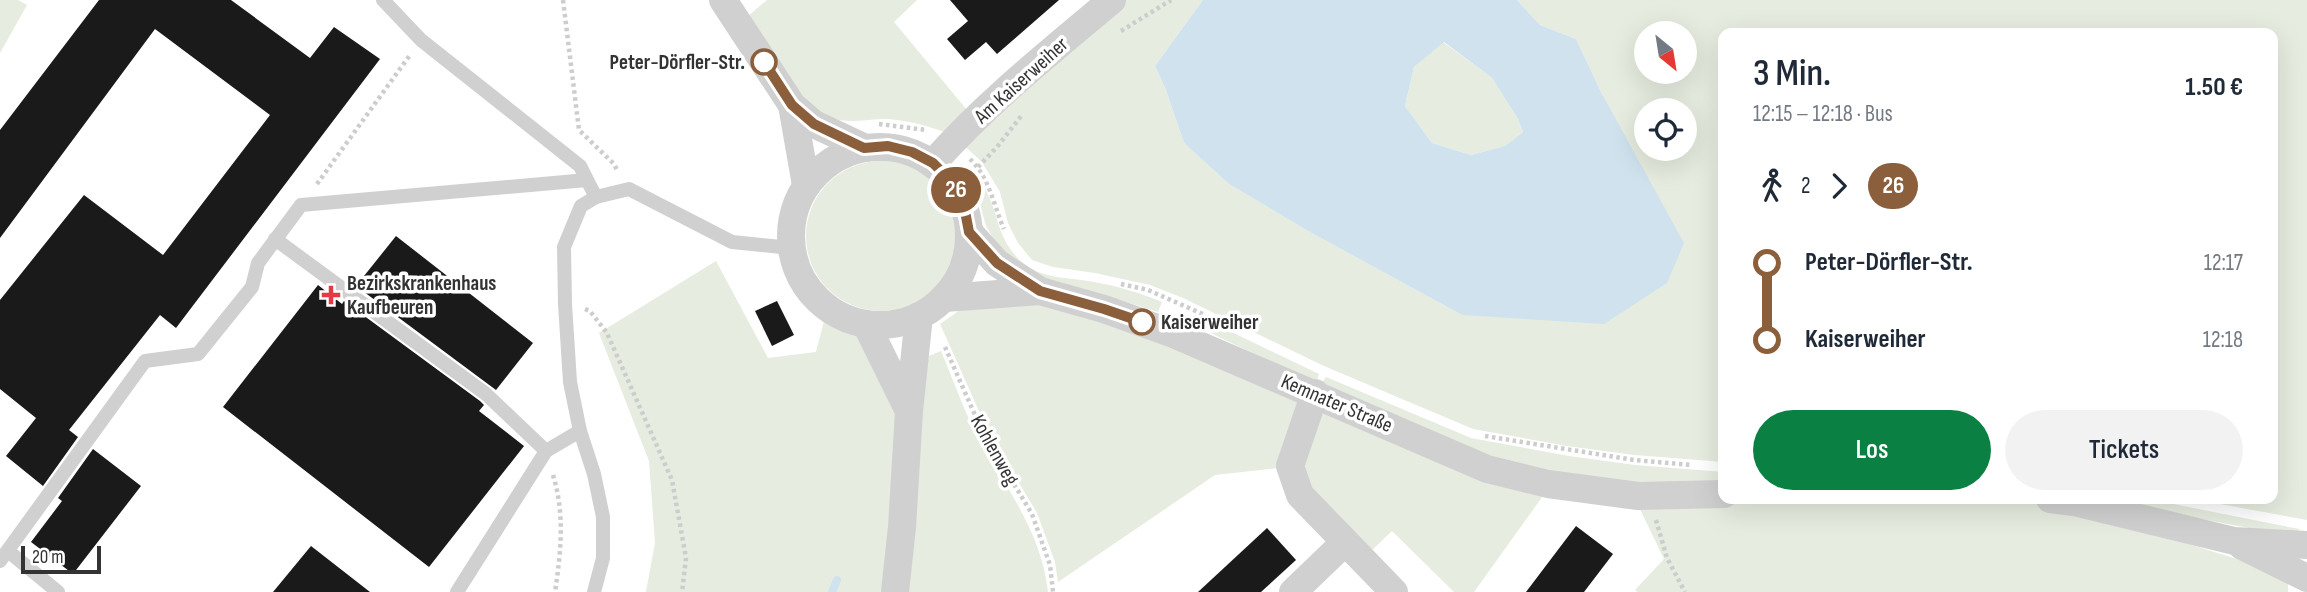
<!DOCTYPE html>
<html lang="de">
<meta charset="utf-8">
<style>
:root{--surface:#fff;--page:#f2f2f3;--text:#1f2937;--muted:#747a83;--accent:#0b8043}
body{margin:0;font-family:"Sofia Sans Condensed",sans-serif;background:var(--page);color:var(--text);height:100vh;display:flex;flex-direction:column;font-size:26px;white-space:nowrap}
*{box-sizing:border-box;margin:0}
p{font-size:23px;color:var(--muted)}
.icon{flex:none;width:38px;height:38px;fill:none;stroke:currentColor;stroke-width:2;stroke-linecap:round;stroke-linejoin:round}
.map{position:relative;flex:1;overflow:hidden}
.sheet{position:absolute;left:1718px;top:28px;width:560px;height:476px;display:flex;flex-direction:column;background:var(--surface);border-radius:14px;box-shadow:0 7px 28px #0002}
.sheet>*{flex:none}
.badge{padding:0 14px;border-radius:23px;font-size:24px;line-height:46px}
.needle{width:46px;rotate:150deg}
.buttons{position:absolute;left:1634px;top:21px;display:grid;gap:14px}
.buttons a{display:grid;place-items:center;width:63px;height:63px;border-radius:50%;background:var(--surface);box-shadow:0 7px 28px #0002;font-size:35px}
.scale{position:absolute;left:21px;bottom:18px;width:80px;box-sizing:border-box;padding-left:7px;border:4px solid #333;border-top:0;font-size:19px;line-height:24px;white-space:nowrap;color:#333;-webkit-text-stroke:5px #fff;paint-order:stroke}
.map>.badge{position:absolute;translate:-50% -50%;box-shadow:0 0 0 4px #fff}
.legs{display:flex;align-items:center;gap:10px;height:77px;padding:0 35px;font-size:23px}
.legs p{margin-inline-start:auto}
.headline{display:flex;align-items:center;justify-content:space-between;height:119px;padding:0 35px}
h1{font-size:38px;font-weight:600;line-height:52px}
.cta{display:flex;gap:14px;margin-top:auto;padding:14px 35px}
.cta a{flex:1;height:80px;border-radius:42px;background:var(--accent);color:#fff;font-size:28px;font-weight:600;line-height:80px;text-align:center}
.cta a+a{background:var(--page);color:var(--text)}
ul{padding:0 35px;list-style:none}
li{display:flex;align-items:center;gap:24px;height:77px;font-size:26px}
li i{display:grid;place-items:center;width:10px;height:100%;margin:0 9px;background:currentColor}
li i::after{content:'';width:18px;height:18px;margin:-9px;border:5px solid;border-radius:50%;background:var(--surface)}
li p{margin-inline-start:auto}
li:first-child i{background:linear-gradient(#0000 50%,currentColor 0)}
li:last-child i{background:linear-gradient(currentColor 50%,#0000 0)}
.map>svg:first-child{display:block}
.green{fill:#e6ecdf;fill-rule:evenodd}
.water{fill:#cfe2ee;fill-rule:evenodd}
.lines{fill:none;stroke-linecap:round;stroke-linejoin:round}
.stream{stroke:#cfe2ee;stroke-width:8}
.building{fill:#1a1a1a}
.path{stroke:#cdcdcd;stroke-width:4.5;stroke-dasharray:3.5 3.5;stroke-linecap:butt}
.service{stroke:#d0d0d0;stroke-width:14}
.minor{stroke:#d0d0d0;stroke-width:28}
.line-1-casing{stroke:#fff;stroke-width:16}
.line-1{stroke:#8b5e3c;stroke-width:10}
.stop-1-dot{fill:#fff;stroke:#8b5e3c;stroke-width:3.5}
.poi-dot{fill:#e63946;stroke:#fff;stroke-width:2.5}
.labels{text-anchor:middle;stroke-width:7;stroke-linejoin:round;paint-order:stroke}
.stop-label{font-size:21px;font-weight:bold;fill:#333;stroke:#fff;text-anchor:end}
.street-label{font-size:21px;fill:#333;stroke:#fff}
.poi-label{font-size:21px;font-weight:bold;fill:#333;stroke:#fff;text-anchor:start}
</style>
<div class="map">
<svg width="2307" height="592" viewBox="0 0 2307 592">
<rect width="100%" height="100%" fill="#fff"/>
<g class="green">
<path d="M0,0H18L27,5L0,53Z"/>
<path d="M767,0H917L894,22L972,116L952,135C933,127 910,121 889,119C869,118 843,126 824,115C799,100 765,42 748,16Z"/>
<path d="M1122,0H1203L1155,66L1166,90L1184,143L1229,184L1308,231L1462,315L1602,94L1576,39L1540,25L1517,0H2307V520L2193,499H2273V33H1724V462L1634,455L1567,446L1473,429L1324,366L1183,298L1150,285L1095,273L1053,267L1032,260L1018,243L1008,223L1000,192L982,162L959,141ZM1647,33H1685V72H1647ZM1647,110H1685V149H1647Z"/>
<path d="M1443,42L1492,78L1518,119L1523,132L1505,146L1471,155L1432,143L1405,106L1414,67Z"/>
<circle cx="881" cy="236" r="75"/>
<path d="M975,171C979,179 985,187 988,195C997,213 998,233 1011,250C1033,281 1062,276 1094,282C1117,286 1141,293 1162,302L1158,312L1110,297L1043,282L1002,253L986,226L979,200L970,179Z"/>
<path d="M716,261L768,358L816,352L824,321L859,335L898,410L885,592H646L655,543L649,461L599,333Z"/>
<path d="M1040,302L1102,319L1305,400L1278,468L1215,475L1058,582L1055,562L1037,513L987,429L940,324L960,310Z"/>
<path d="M1215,324L1319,374L1316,384L1211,333Z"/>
<path d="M941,351C953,379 963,409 977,435C1005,486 1042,533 1048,592H905L924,377L929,356Z"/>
<path d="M1326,377L1471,438L1569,456L1635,465L1724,472V487L1639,489L1490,461L1320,385Z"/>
<path d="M1321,404L1545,493L1474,592H1454L1392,531L1371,551L1308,489L1299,463Z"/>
<path d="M1817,499H1995L2073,508L2240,560L2288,583V592H1638L1635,590L1664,559L1637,503Z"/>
<path d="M2094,499H2148L2299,529L2298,537Z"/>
</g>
<path class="water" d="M1203,0H1517L1540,25L1576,39L1602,94L1684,243L1667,283L1604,324L1462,315L1308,231L1229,184L1184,143L1166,90L1155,66ZM1444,42L1492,78L1518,119L1523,132L1505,146L1471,155L1432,143L1405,106L1414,67Z"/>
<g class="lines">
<path class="stream" d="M832,592L837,580"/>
</g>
<g class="building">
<path d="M99,0H231L310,58L334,27L380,59L176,328L160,315L69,430L78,437L43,486L6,456L36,418L0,389V300L84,195L163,255L270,115L155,29L0,238V130Z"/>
<path d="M950,0H1059L997,54L986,42L965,60L947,39L968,21Z"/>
<path d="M396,236L533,343L496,390L356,286Z"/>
<path d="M318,285L342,304L344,301L480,401L484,405L479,411L524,446L429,567L223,407Z"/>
<path d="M777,301L794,335L772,346L755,311Z"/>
<path d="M93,449L141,486L73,574L31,542L62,501L58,498Z"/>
<path d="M1576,526L1613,554L1584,592H1526Z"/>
<path d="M1267,528L1296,560L1261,592H1198Z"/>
<path d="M311,546L370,592H273Z"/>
</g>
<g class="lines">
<g class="path">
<path d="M563,0L579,130L614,164L618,172"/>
<path d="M1121,31L1171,0"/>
<path d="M879,124L926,130"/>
<path d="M970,159C990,179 993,204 1004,229"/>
<path d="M978,167L997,147L1022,115"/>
<path d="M317,184L410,55"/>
<path d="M1121,284L1148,290L1205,315"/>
<path d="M585,309L590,311L607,333L672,480L686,558L682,592"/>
<path d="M945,347L982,431L1032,514L1050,565L1053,592"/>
<path d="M1485,436L1634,460L1691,465"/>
<path d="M553,475C565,514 561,552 555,592"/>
<path d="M1656,520L1667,558L1685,592"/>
</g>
<g class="service">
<path d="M383,0L421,40L580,166L587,180"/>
<path d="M275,239L486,394L546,451"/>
<path d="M8,551L58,592"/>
<path d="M0,561L145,361L198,354L252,287L258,263L301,205L587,180L596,197L629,189L732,242L791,248"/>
<path d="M457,592L546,451L580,431"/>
<path d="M594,592L603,558V517L594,474L580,431L570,382L565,304L564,247L581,206L596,197"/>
</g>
<g class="minor">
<path d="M723,0L792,105L814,124L865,148"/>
<path d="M792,105L806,185"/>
<circle cx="880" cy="236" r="89"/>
<path d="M933,163C986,103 1050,52 1112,0"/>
<path d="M969,232L997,263L1040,291L1104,309L1171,333L1487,469L1548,484L1638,496L1724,494"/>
<path d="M944,298L1040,291"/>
<path d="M866,324L909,411"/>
<path d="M1315,393L1290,466L1300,495L1394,592"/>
<path d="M2050,499L2074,502L2234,541L2307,545"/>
<path d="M2242,546L2307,578"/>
<path d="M895,592L902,527L909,411L919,316"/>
<path d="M1293,592L1344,543"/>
</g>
</g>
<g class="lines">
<defs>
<path id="line-1" d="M764,62L792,105L814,124L864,148L888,146L912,152L933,163L952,182L964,206L969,232L997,263L1040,291L1104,309L1142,322"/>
</defs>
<use href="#line-1" class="line-1-casing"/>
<use href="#line-1" class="line-1"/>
</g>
<g class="stop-1-dot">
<circle cx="764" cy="62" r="12"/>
<circle cx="1142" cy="322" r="12"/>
</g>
<path class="poi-dot" d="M327.5 284.5h7v7h7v7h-7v7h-7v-7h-7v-7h7z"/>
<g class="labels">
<g class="stop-label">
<text x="745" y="69">Peter-Dörfler-Str.</text>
<text x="1161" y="329" text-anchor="start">Kaiserweiher</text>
</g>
<g class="street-label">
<text transform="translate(1021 80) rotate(-42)" y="7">Am Kaiserweiher</text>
<text transform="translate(1337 403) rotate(23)" y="7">Kemnater Straße</text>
<text transform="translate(995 450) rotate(61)" y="7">Kohlenweg</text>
</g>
<g class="poi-label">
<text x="347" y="290">Bezirkskrankenhaus<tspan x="347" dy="24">Kaufbeuren</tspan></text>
</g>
</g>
</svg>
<div class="buttons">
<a><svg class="needle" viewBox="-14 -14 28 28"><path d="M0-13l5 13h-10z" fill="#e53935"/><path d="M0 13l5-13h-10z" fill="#747a83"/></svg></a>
<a><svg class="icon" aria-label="locate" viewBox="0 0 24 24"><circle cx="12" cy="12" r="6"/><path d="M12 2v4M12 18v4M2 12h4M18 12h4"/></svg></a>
</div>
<div class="scale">20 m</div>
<b class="badge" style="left:956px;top:190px;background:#8b5e3c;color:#fff">26</b>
<section class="sheet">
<div class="headline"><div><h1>3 Min.</h1><p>12:15 – 12:18 · Bus</p></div><b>1.50 €</b></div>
<div class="legs"><svg class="icon" aria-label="walk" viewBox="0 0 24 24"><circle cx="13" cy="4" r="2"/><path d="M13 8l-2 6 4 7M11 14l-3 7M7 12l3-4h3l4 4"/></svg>2<svg class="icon" aria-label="forward" viewBox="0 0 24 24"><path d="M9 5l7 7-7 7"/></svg><b class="badge" style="background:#8b5e3c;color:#fff">26</b></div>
<ul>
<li><i style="color:#8b5e3c"></i><b>Peter-Dörfler-Str.</b><p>12:17</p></li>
<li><i style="color:#8b5e3c"></i><b>Kaiserweiher</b><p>12:18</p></li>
</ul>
<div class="cta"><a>Los</a><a>Tickets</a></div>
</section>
</div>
